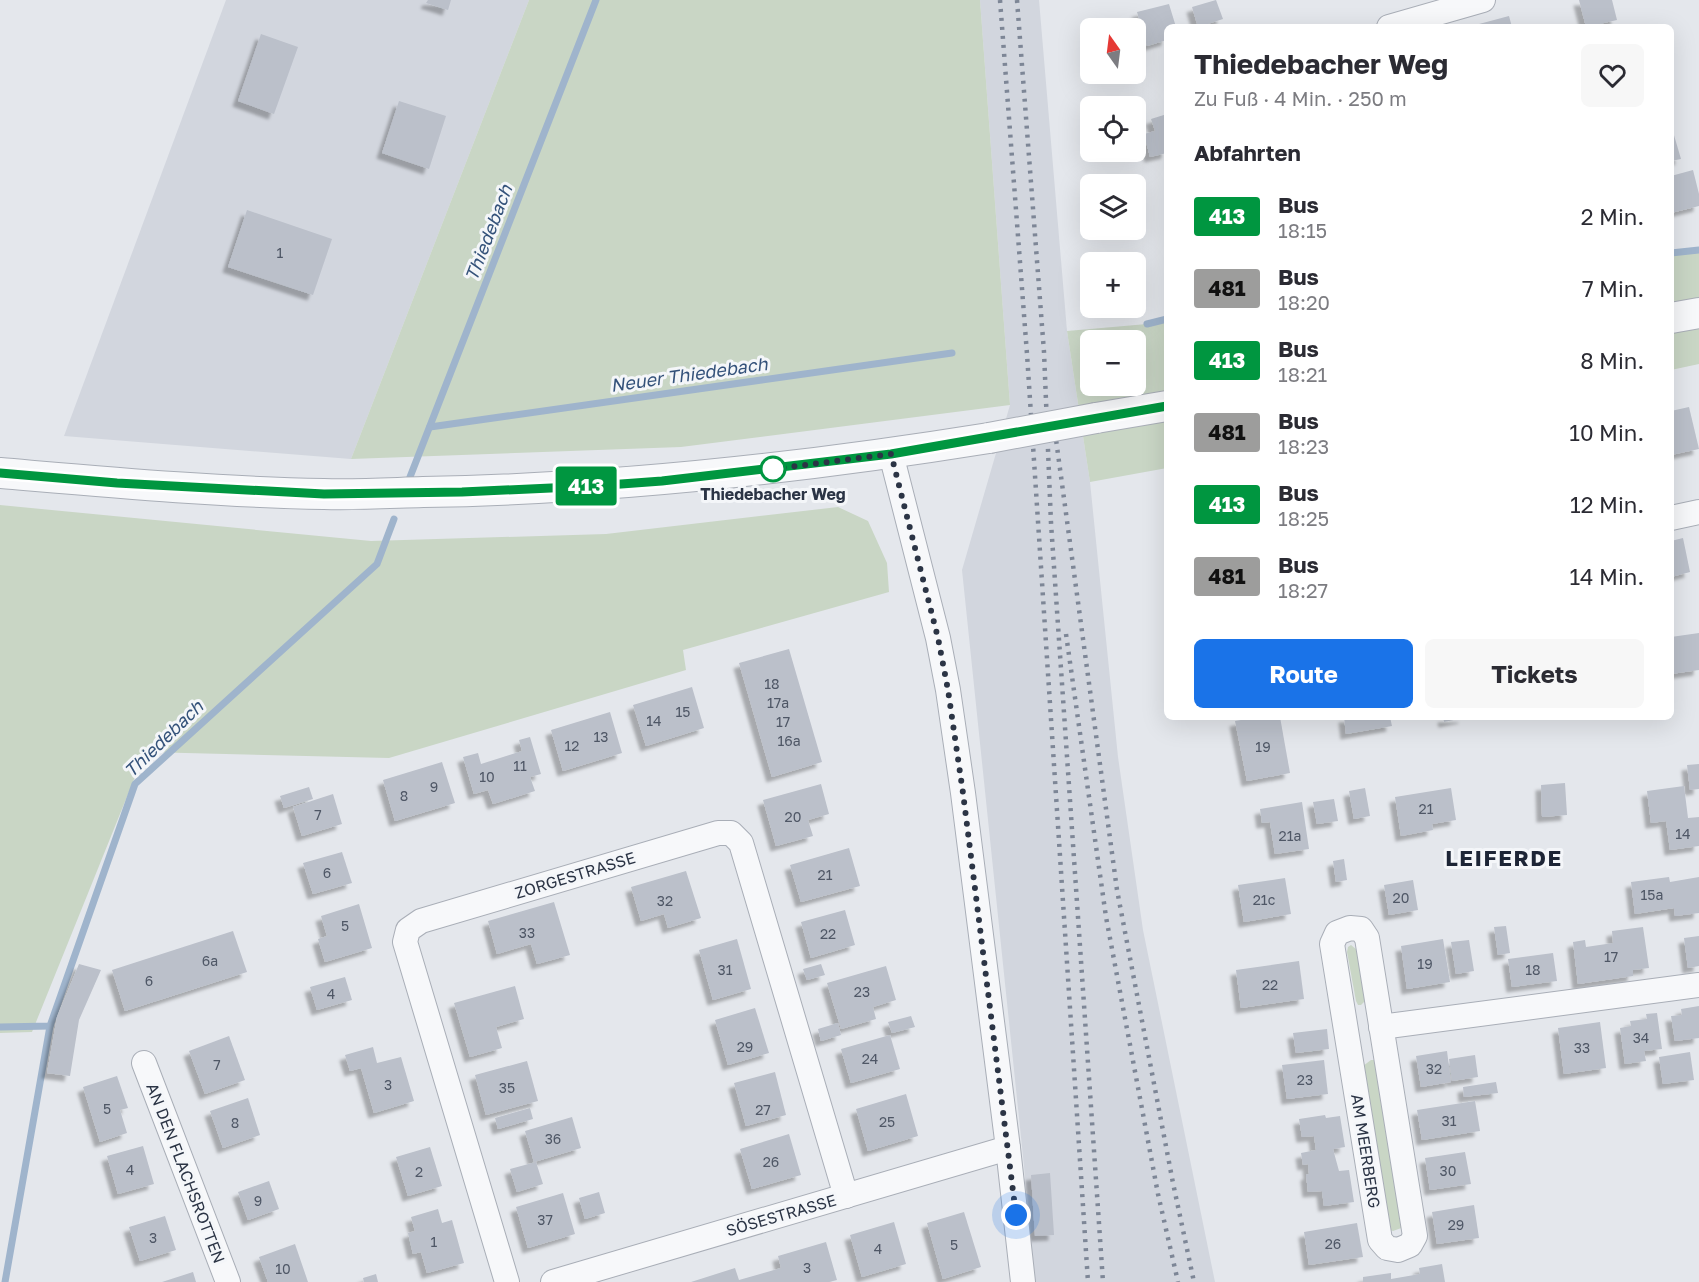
<!DOCTYPE html>
<html lang="de">
<meta charset="utf-8">
<style>
:root{--surface:#fff;--page:#f7f7f7;--text:#2b2b33;--muted:#7c7c81;--accent:#1a73e8}
body{margin:0;font-family:"Golos Text",sans-serif;background:var(--page);color:var(--text);height:100vh;display:flex;flex-direction:column;font-size:22px;white-space:nowrap}
*{box-sizing:border-box;margin:0}
p{font-size:20px;color:var(--muted)}
.icon{flex:none;width:33px;height:33px;fill:none;stroke:currentColor;stroke-width:2;stroke-linecap:round;stroke-linejoin:round}
.map{position:relative;flex:1;overflow:hidden}
.sheet{position:absolute;left:1164px;top:24px;width:510px;height:696px;display:flex;flex-direction:column;background:var(--surface);border-radius:9px;box-shadow:0 6px 24px #0002}
.sheet>*{flex:none}
.badge{padding:0 12px;border-radius:4px;font-size:21px;line-height:39px}
.needle{width:39px;rotate:346deg}
.controls{position:absolute;left:1080px;top:18px;display:grid;gap:12px}
.controls a{display:grid;place-items:center;width:66px;height:66px;border-radius:9px;background:var(--surface);box-shadow:0 6px 24px #0002;font-size:30px}
.you{position:absolute;width:30px;height:30px;margin:-15px;border:4px solid #fff;border-radius:50%;background:#1a73e8;box-shadow:0 0 0 9px #1a73e833}
.map>.badge{position:absolute;translate:-50% -50%;box-shadow:0 0 0 3px #fff}
h2{padding:0 30px;font-size:22px;line-height:54px}
.round{display:grid;place-items:center;flex:none;width:63px;height:63px;border-radius:9px;background:var(--page)}
.headline{display:flex;align-items:center;justify-content:space-between;height:102px;padding:0 30px}
h1{font-size:28px;font-weight:700;line-height:45px}
.primary-button{display:flex;gap:12px;margin-top:auto;padding:12px 30px}
.primary-button a{flex:1;height:69px;border-radius:9px;background:var(--accent);color:#fff;font-size:24px;font-weight:700;line-height:69px;text-align:center}
.primary-button a+a{background:var(--page);color:var(--text)}
ul{padding:0;list-style:none}
li{display:flex;align-items:center;gap:18px;height:72px;padding:0 30px}
li div{flex:1}
li b{display:block;font-size:22px}
li em{font-style:normal}
li .badge{min-width:66px;font-weight:700;text-align:center}
.map>svg:first-child{display:block}
.built{fill:#d2d6de}
.green{fill:#c9d6c5;fill-rule:evenodd}
.lines{fill:none;stroke-linecap:round;stroke-linejoin:round}
.stream{stroke:#9fb4cc;stroke-width:7}
.building{fill:#bbc0ca;filter:url(#shadow)}
.minor-casing{stroke:#a9aeb7;stroke-width:26}
.tertiary-casing{stroke:#a9aeb7;stroke-width:32}
.minor{stroke:#f7f8fa;stroke-width:24}
.tertiary{stroke:#f7f8fa;stroke-width:30}
.rail{stroke:#7d8696;stroke-width:4.5;stroke-dasharray:3 6;stroke-linecap:butt}
.tertiary-bridge-casing{stroke:#a9aeb7;stroke-width:32;stroke-linecap:butt}
.tertiary-bridge{stroke:#f7f8fa;stroke-width:30}
.line-casing{stroke:#fff;stroke-width:14}
.line{stroke:#009640;stroke-width:9}
.walk{stroke:#2b3445;stroke-width:6;stroke-dasharray:0 10.8}
.stop-dot{fill:#fff;stroke:#009640;stroke-width:3}
.labels{text-anchor:middle;stroke-width:6;stroke-linejoin:round;paint-order:stroke}
.number-label{font-size:14px;fill:#4f5766}
.stop-label{font-size:16px;font-weight:bold;fill:#2b3445;stroke:#f4f6f9}
.street-label{font-size:16px;fill:#2b3445;stroke:#f4f6f9}
.water-label{font-size:18px;font-style:italic;fill:#34527a;stroke:#f4f6f9}
.district-label{font-size:22px;font-weight:bold;letter-spacing:1.5px;fill:#1d2536;stroke:#f4f6f9}
</style>
<div class="map">
<svg width="1699" height="1282" viewBox="0 0 1699 1282">
<defs>
<filter id="shadow"><feDropShadow dx="-5.5" dy="5.5" stdDeviation="1.5" flood-color="#0004"/></filter>
</defs>
<rect width="100%" height="100%" fill="#e4e7ec"/>
<g class="built">
<path d="M226,0H529L351,459L64,436Z"/>
<path d="M980,0H1039L1067,331L1090,482L1118,757L1143,930L1215,1282H1034L1024,1166L962,570L1010,405Z"/>
</g>
<g class="green">
<path d="M529,0H980L1010,405L681,447L351,459Z"/>
<path d="M1699,248V364L1671,370V251Z"/>
<path d="M1167,319V468L1090,482L1067,331L1147,324ZM1090,340H1136V386H1090Z"/>
<path d="M0,505L371,541L606,534L838,507L868,521L887,563L889,592L683,650L686,670L389,758L145,752L32,1032L0,1033Z"/>
<path d="M1351,945L1357,950L1364,997V1002L1361,1005H1358L1356,1001L1347,952L1348,947Z"/>
<path d="M1371,1060H1376L1404,1227L1393,1231L1388,1229L1363,1066Z"/>
</g>
<g class="lines">
<g class="stream">
<path d="M1671,253L1699,250"/>
<path d="M1147,324L1167,319"/>
<path d="M430,427L952,353"/>
<path d="M410,477L596,0"/>
<path d="M0,1027L50,1026L135,784L377,564L394,519"/>
<path d="M5,1282L50,1026"/>
</g>
</g>
<g class="building">
<path d="M428,0H451L448,10L426,3Z"/>
<path d="M1216,0L1223,19L1198,27L1192,7Z"/>
<path d="M1579,0H1612L1617,20L1586,27Z"/>
<path d="M1169,4L1176,27H1167V40L1147,46L1137,12Z"/>
<path d="M1509,16L1512,27H1479V24Z"/>
<path d="M261,34L298,47L274,114L238,101Z"/>
<path d="M399,101L446,116L429,169L382,153Z"/>
<path d="M1167,114V153L1150,157L1144,134L1155,131L1151,119Z"/>
<path d="M1671,125L1681,159L1671,161Z"/>
<path d="M1693,170L1699,194V206L1671,213V176Z"/>
<path d="M247,210L332,239L313,295L228,267Z"/>
<path d="M1689,407L1699,449L1671,455V411Z"/>
<path d="M1683,538L1690,572L1671,577V541Z"/>
<path d="M1699,633V670L1671,674V637Z"/>
<path d="M789,649L822,762L772,777L739,663Z"/>
<path d="M692,687L704,728L646,746L633,705Z"/>
<path d="M610,712L622,753L563,771L551,730Z"/>
<path d="M1258,717H1280L1290,773L1247,781L1235,721Z"/>
<path d="M1344,717H1390L1392,726L1346,734Z"/>
<path d="M1443,717H1464V718L1444,722Z"/>
<path d="M530,737L541,774L530,777L535,791L493,804L488,790L474,794L463,757L478,753L481,764L522,751L519,740Z"/>
<path d="M442,762L455,803L395,821L383,780Z"/>
<path d="M1699,764V789L1690,790L1687,765Z"/>
<path d="M1565,783L1567,815L1542,817L1541,785Z"/>
<path d="M821,784L829,814L808,820L813,836L776,846L763,800Z"/>
<path d="M1684,786L1688,818L1699,817V846L1670,850L1666,821L1651,823L1647,791Z"/>
<path d="M309,787L313,799L284,808L280,796Z"/>
<path d="M1365,788L1370,816L1354,819L1349,791Z"/>
<path d="M1451,788L1456,820L1432,824L1433,830L1401,836L1395,797Z"/>
<path d="M333,794L342,824L302,836L293,807Z"/>
<path d="M1334,799L1338,821L1317,824L1313,802Z"/>
<path d="M1302,802L1309,849L1275,854L1270,822L1262,823L1260,809Z"/>
<path d="M849,848L860,886L801,902L790,865Z"/>
<path d="M342,852L352,883L313,894L303,863Z"/>
<path d="M1344,859L1347,880L1336,882L1333,861Z"/>
<path d="M686,871L701,918L668,928L664,914L641,921L631,887Z"/>
<path d="M1669,877L1670,882L1699,877V913L1675,916L1674,908L1635,914L1631,882Z"/>
<path d="M1285,878L1291,914L1244,922L1238,885Z"/>
<path d="M1413,880L1418,910L1389,915L1384,885Z"/>
<path d="M554,902L570,955L537,964L531,944L497,954L488,921Z"/>
<path d="M359,904L372,948L325,962L318,939L327,936L321,916Z"/>
<path d="M845,910L855,945L811,958L801,922Z"/>
<path d="M1506,926L1510,953L1498,955L1494,927Z"/>
<path d="M1643,927L1649,968L1633,970V976L1578,984L1573,942L1585,940L1586,947L1613,943L1612,931Z"/>
<path d="M233,931L247,972L125,1011L112,970Z"/>
<path d="M1699,936V966L1688,968L1684,938Z"/>
<path d="M737,939L751,989L713,1000L699,950Z"/>
<path d="M1443,939L1450,982L1407,989L1401,946Z"/>
<path d="M1469,940L1474,971L1456,974L1451,942Z"/>
<path d="M1553,953L1557,981L1512,987L1508,959Z"/>
<path d="M1299,961L1304,999L1241,1008L1236,970Z"/>
<path d="M79,964L101,970L79,1020L70,1076L47,1073L57,1017Z"/>
<path d="M821,964L825,975L807,980L803,969Z"/>
<path d="M886,966L896,1000L873,1007L876,1019L841,1029L827,983Z"/>
<path d="M345,977L352,1000L317,1010L310,987Z"/>
<path d="M515,986L524,1019L496,1027L502,1048L470,1057L454,1003Z"/>
<path d="M1699,1006V1038L1675,1041L1671,1016L1682,1015L1681,1009Z"/>
<path d="M755,1008L769,1053L728,1065L715,1020Z"/>
<path d="M1657,1013L1662,1049L1644,1051L1646,1061L1625,1064L1620,1028L1631,1026L1630,1021L1647,1019L1646,1014Z"/>
<path d="M911,1016L915,1027L892,1033L888,1022Z"/>
<path d="M1600,1022L1606,1068L1564,1074L1558,1028Z"/>
<path d="M838,1023L841,1035L821,1041L818,1029Z"/>
<path d="M1327,1029L1329,1049L1296,1053L1293,1033Z"/>
<path d="M890,1035L900,1069L851,1083L841,1049Z"/>
<path d="M229,1036L245,1080L205,1094L189,1051Z"/>
<path d="M373,1047L377,1063L401,1057L414,1101L374,1113L361,1068L350,1071L345,1055Z"/>
<path d="M1447,1051L1451,1082L1421,1087L1416,1056Z"/>
<path d="M1690,1052L1694,1080L1663,1084L1659,1057Z"/>
<path d="M1475,1055L1478,1077L1452,1081L1449,1059Z"/>
<path d="M1324,1060L1328,1094L1287,1099L1282,1065Z"/>
<path d="M527,1061L538,1101L486,1115L475,1075Z"/>
<path d="M775,1072L786,1115L746,1126L734,1083Z"/>
<path d="M117,1076L128,1108L120,1110L127,1133L100,1142L83,1087Z"/>
<path d="M1496,1082L1498,1093L1464,1097L1463,1087Z"/>
<path d="M906,1094L918,1136L868,1151L856,1109Z"/>
<path d="M248,1098L260,1135L223,1148L210,1111Z"/>
<path d="M1475,1101L1480,1131L1422,1140L1417,1110Z"/>
<path d="M530,1108L533,1119L498,1129L495,1118Z"/>
<path d="M1325,1115L1326,1118L1340,1116L1345,1147L1333,1149L1339,1171L1349,1170L1354,1202L1324,1206L1322,1191L1308,1192L1306,1175L1309,1174L1308,1164L1303,1165L1301,1153L1316,1150L1314,1136L1302,1137L1299,1119Z"/>
<path d="M572,1117L581,1148L534,1162L525,1131Z"/>
<path d="M789,1134L801,1175L752,1189L740,1149Z"/>
<path d="M143,1146L154,1184L118,1194L107,1156Z"/>
<path d="M430,1147L442,1186L408,1196L396,1157Z"/>
<path d="M1465,1152L1471,1184L1430,1190L1425,1158Z"/>
<path d="M536,1162L543,1184L517,1192L510,1169Z"/>
<path d="M1050,1173L1054,1235L1035,1236L1031,1175Z"/>
<path d="M269,1181L279,1209L248,1220L238,1192Z"/>
<path d="M599,1192L605,1213L585,1219L579,1198Z"/>
<path d="M563,1193L575,1234L528,1248L516,1207Z"/>
<path d="M1474,1205L1479,1238L1437,1244L1432,1212Z"/>
<path d="M438,1209L442,1223L452,1220L464,1263L427,1273L421,1252L413,1254L408,1233L415,1231L411,1217Z"/>
<path d="M964,1212L981,1267L943,1279L927,1223Z"/>
<path d="M165,1216L176,1250L140,1261L129,1227Z"/>
<path d="M894,1222L906,1264L862,1277L850,1235Z"/>
<path d="M1357,1223L1363,1257L1309,1265L1304,1232Z"/>
<path d="M826,1242L837,1280L829,1282H691L735,1268L739,1280L781,1268L778,1256Z"/>
<path d="M295,1244L308,1282H268L259,1257Z"/>
<path d="M1442,1264L1445,1282H1363V1277L1391,1273V1279L1420,1274L1419,1268Z"/>
<path d="M193,1272L196,1282H162Z"/>
<path d="M376,1274L378,1282H364L363,1278Z"/>
</g>
<g class="lines">
<defs>
<g id="minor">
<path d="M1389,27L1483,0"/>
<path d="M891,454L938,638L948,690L963,793L1008,1148L1023,1282"/>
<path d="M1671,518L1699,512"/>
<path d="M1350,928L1361,929L1367,938L1415,1236L1410,1245L1398,1250L1387,1248L1380,1240L1332,944L1337,933Z"/>
<path d="M1381,1027L1699,985"/>
<path d="M144,1063L228,1282"/>
<path d="M507,1282L405,942L408,930L421,921L718,833H731L741,843L846,1196"/>
<path d="M553,1282L1008,1148"/>
</g>
<g id="tertiary">
<path d="M1671,318L1699,313"/>
<path d="M1096,418L1167,406"/>
<path d="M0,473C107,482 216,492 324,494C357,495 390,493 423,492C613,489 802,468 989,438"/>
</g>
</defs>
<use href="#minor" class="minor-casing"/>
<use href="#tertiary" class="tertiary-casing"/>
<use href="#minor" class="minor"/>
<use href="#tertiary" class="tertiary"/>
<g class="rail">
<path d="M1000,0L1027,354L1088,1282"/>
<path d="M1017,0L1044,352L1051,523L1103,1282"/>
<path d="M1055,432L1117,890L1173,1183L1194,1282"/>
<path d="M1066,634L1106,917L1158,1194L1178,1282"/>
</g>
<defs>
<path id="tertiary-bridge" d="M989,438L1096,418"/>
</defs>
<use href="#tertiary-bridge" class="tertiary-bridge-casing"/>
<use href="#tertiary-bridge" class="tertiary-bridge"/>
</g>
<g class="lines">
<defs>
<path id="line" d="M0,473L117,483L324,494L462,492L594,486L662,481L891,454L1167,406"/>
</defs>
<use href="#line" class="line-casing"/>
<use href="#line" class="line"/>
<path class="walk" d="M773,469L891,454L938,638L948,690L963,793L1016,1215"/>
</g>
<circle class="stop-dot" cx="773" cy="469" r="12"/>
<g class="labels">
<g class="number-label">
<text x="280" y="258">1</text>
<text x="772" y="689">18</text>
<text x="778" y="708">17a</text>
<text x="683" y="717">15</text>
<text x="654" y="726">14</text>
<text x="783" y="727">17</text>
<text x="601" y="742">13</text>
<text x="789" y="746">16a</text>
<text x="572" y="751">12</text>
<text x="1263" y="752">19</text>
<text x="520" y="771">11</text>
<text x="487" y="782">10</text>
<text x="434" y="792">9</text>
<text x="404" y="801">8</text>
<text x="1426" y="814">21</text>
<text x="318" y="820">7</text>
<text x="793" y="822">20</text>
<text x="1683" y="839">14</text>
<text x="1290" y="841">21a</text>
<text x="327" y="878">6</text>
<text x="825" y="880">21</text>
<text x="1652" y="900">15a</text>
<text x="1401" y="903">20</text>
<text x="1264" y="905">21c</text>
<text x="665" y="906">32</text>
<text x="345" y="931">5</text>
<text x="527" y="938">33</text>
<text x="828" y="939">22</text>
<text x="1611" y="962">17</text>
<text x="210" y="966">6a</text>
<text x="1425" y="969">19</text>
<text x="725" y="975">31</text>
<text x="1533" y="975">18</text>
<text x="149" y="986">6</text>
<text x="1270" y="990">22</text>
<text x="862" y="997">23</text>
<text x="331" y="999">4</text>
<text x="1641" y="1043">34</text>
<text x="745" y="1052">29</text>
<text x="1582" y="1053">33</text>
<text x="870" y="1064">24</text>
<text x="217" y="1070">7</text>
<text x="1434" y="1074">32</text>
<text x="1305" y="1085">23</text>
<text x="388" y="1090">3</text>
<text x="507" y="1093">35</text>
<text x="107" y="1114">5</text>
<text x="763" y="1115">27</text>
<text x="1449" y="1126">31</text>
<text x="887" y="1127">25</text>
<text x="235" y="1128">8</text>
<text x="553" y="1144">36</text>
<text x="771" y="1167">26</text>
<text x="130" y="1175">4</text>
<text x="1448" y="1176">30</text>
<text x="419" y="1177">2</text>
<text x="258" y="1206">9</text>
<text x="545" y="1225">37</text>
<text x="1456" y="1230">29</text>
<text x="153" y="1243">3</text>
<text x="434" y="1247">1</text>
<text x="1333" y="1249">26</text>
<text x="954" y="1250">5</text>
<text x="878" y="1254">4</text>
<text x="807" y="1273">3</text>
<text x="283" y="1274">10</text>
</g>
<g class="stop-label">
<text x="773" y="500">Thiedebacher Weg</text>
</g>
<g class="street-label">
<text transform="translate(575 875) rotate(-17)" y="6">ZORGESTRASSE</text>
<text transform="translate(1366 1151) rotate(81)" y="6">AM MEERBERG</text>
<text transform="translate(186 1173) rotate(69)" y="6">AN DEN FLACHSROTTEN</text>
<text transform="translate(781 1215) rotate(-16)" y="6">SÖSESTRASSE</text>
</g>
<g class="water-label">
<text transform="translate(489 233) rotate(-69)" y="6">Thiedebach</text>
<text transform="translate(689 375) rotate(-8)" y="6">Neuer Thiedebach</text>
<text transform="translate(164 739) rotate(-44)" y="6">Thiedebach</text>
</g>
<g class="district-label">
<text x="1504" y="866">LEIFERDE</text>
</g>
</g>
</svg>
<div class="controls">
<a><svg class="needle" viewBox="-14 -14 28 28"><path d="M0-13l5 13h-10z" fill="#e53935"/><path d="M0 13l5-13h-10z" fill="#7c7c81"/></svg></a>
<a><svg class="icon" aria-label="locate" viewBox="0 0 24 24"><circle cx="12" cy="12" r="6"/><path d="M12 2v4M12 18v4M2 12h4M18 12h4"/></svg></a>
<a><svg class="icon" aria-label="layers" viewBox="0 0 24 24"><path d="M12 4l9 5-9 5-9-5zM3 14l9 5 9-5"/></svg></a>
<a>+</a>
<a>−</a>
</div>
<div class="you" style="left:1016px;top:1215px"></div>
<b class="badge" style="left:586px;top:486px;background:#009640;color:#fff">413</b>
<section class="sheet">
<div class="headline"><div><h1>Thiedebacher Weg</h1><p>Zu Fuß · 4 Min. · 250 m</p></div><a class="round"><svg class="icon" aria-label="heart" viewBox="0 0 24 24"><path d="M12 20l-8-8c-3-5 5-10 8-4 3-6 11-1 8 4z"/></svg></a></div>
<h2>Abfahrten</h2>
<ul>
<li><span class="badge" style="background:#009640;color:#fff">413</span><div><b>Bus</b><p>18:15</p></div><em>2 Min.</em></li>
<li><span class="badge" style="background:#9d9d9c;color:#111">481</span><div><b>Bus</b><p>18:20</p></div><em>7 Min.</em></li>
<li><span class="badge" style="background:#009640;color:#fff">413</span><div><b>Bus</b><p>18:21</p></div><em>8 Min.</em></li>
<li><span class="badge" style="background:#9d9d9c;color:#111">481</span><div><b>Bus</b><p>18:23</p></div><em>10 Min.</em></li>
<li><span class="badge" style="background:#009640;color:#fff">413</span><div><b>Bus</b><p>18:25</p></div><em>12 Min.</em></li>
<li><span class="badge" style="background:#9d9d9c;color:#111">481</span><div><b>Bus</b><p>18:27</p></div><em>14 Min.</em></li>
</ul>
<div class="primary-button"><a>Route</a><a>Tickets</a></div>
</section>
</div>
